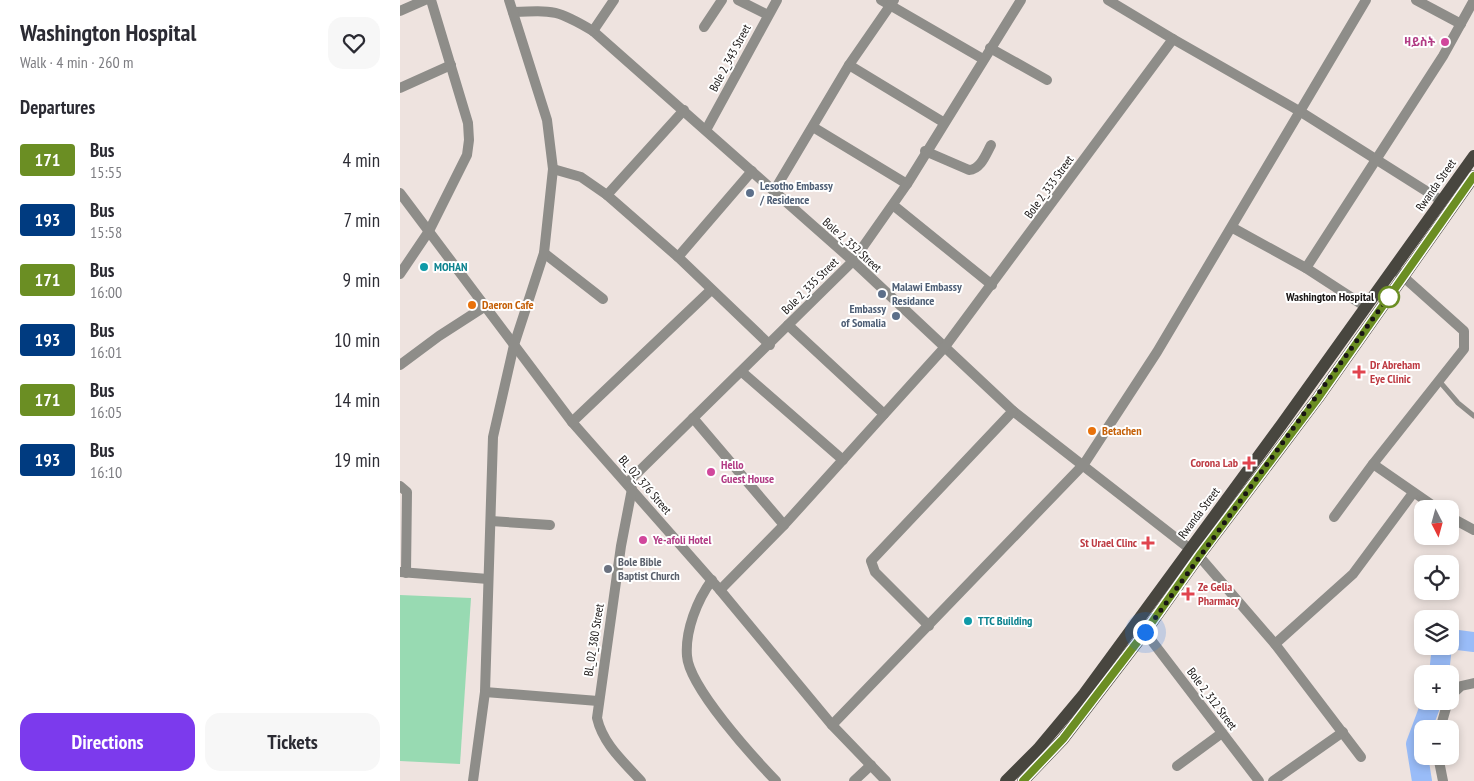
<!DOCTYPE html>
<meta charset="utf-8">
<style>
:root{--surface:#fff;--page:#f7f7f7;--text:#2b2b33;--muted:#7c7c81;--accent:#7c3aed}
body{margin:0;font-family:"PT Sans Narrow","Noto Sans Ethiopic",sans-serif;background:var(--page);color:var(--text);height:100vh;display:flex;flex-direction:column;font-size:19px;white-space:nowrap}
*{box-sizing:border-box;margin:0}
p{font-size:16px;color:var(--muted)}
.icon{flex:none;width:28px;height:28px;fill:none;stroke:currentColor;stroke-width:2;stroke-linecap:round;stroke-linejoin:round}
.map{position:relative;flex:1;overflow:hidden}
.side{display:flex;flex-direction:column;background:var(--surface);width:400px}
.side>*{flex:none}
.badge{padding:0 10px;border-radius:4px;font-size:18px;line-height:32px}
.needle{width:32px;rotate:174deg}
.fabs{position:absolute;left:1014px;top:500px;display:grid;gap:10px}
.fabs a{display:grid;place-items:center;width:45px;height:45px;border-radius:10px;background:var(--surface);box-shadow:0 2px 8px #0003;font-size:25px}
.you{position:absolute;width:25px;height:25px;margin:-12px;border:4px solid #fff;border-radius:50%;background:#1a73e8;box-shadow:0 0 0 8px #1a73e833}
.map>.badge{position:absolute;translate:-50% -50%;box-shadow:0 0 0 2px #fff}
h2{padding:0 20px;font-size:19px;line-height:45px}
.round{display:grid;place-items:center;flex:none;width:52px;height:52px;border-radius:15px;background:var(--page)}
.overview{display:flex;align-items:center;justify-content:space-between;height:85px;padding:0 20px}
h1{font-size:24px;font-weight:800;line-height:38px}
.primary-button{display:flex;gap:10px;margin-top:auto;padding:10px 20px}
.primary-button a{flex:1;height:58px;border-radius:15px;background:var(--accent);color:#fff;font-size:20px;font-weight:800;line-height:58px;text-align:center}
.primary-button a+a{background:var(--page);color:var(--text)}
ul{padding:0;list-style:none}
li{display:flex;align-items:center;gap:15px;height:60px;padding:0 20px}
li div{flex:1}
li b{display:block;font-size:19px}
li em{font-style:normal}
li .badge{min-width:55px;font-weight:700;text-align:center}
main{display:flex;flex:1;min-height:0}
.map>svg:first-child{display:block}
.green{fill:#98dab2}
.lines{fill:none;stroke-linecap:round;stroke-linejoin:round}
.river{stroke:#99bcf8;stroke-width:20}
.lane{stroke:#8e8d89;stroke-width:5}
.street{stroke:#8e8d89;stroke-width:10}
.primary{stroke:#48463f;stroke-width:12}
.line-casing{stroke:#fff;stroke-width:11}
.line{stroke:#6b8e23;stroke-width:8}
.walk{stroke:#191514;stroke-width:5;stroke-dasharray:0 9}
.hotel-dot{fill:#d1479c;stroke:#fff;stroke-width:2}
.service-dot{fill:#5c6f8a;stroke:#fff;stroke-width:2}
.culture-dot{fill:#0f9aa8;stroke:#fff;stroke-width:2}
.stop-dot{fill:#fff;stroke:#6b8e23;stroke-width:2.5}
.food-dot{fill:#e8710a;stroke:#fff;stroke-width:2}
.health-dot{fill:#e0444e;stroke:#fff;stroke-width:2}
.worship-dot{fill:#6b7280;stroke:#fff;stroke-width:2}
.labels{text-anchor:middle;stroke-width:4;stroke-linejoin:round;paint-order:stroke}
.hotel-label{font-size:12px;font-weight:bold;fill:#b23c85;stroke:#fff;text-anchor:start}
.street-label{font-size:12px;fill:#191514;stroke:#fff}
.service-label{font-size:12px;font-weight:bold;fill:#4e5e75;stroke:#fff;text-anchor:start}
.culture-label{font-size:12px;font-weight:bold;fill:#0d838f;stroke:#fff;text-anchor:start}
.stop-label{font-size:12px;font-weight:bold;fill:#191514;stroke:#fff;text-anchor:end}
.food-label{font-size:12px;font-weight:bold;fill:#c56008;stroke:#fff;text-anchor:start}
.health-label{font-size:12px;font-weight:bold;fill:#be3a42;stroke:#fff;text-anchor:start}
.worship-label{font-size:12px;font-weight:bold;fill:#5b616d;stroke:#fff;text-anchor:start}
</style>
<main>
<section class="side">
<div class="overview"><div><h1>Washington Hospital</h1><p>Walk · 4 min · 260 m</p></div><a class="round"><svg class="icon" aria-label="heart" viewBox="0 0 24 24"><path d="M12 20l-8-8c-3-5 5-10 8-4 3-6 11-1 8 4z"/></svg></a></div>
<h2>Departures</h2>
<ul>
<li><span class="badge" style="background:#6b8e23;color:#fff">171</span><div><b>Bus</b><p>15:55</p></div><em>4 min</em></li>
<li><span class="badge" style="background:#003b80;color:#fff">193</span><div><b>Bus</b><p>15:58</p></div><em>7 min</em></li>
<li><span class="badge" style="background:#6b8e23;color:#fff">171</span><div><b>Bus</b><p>16:00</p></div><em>9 min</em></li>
<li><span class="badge" style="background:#003b80;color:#fff">193</span><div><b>Bus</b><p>16:01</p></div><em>10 min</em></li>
<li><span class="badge" style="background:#6b8e23;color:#fff">171</span><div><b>Bus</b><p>16:05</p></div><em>14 min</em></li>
<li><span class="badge" style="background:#003b80;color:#fff">193</span><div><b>Bus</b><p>16:10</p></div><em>19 min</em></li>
</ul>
<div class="primary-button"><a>Directions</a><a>Tickets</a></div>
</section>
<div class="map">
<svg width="1074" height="781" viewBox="0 0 1074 781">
<rect width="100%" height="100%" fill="#eee3df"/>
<path class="green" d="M0,595L71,598L60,764L0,761Z"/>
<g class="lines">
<g class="river">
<path d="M1050,639L1074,642"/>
<path d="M1039,674L1042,646"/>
<path d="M1022,781L1016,744L1032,701"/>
</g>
<path class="lane" d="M1040,382L1058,403L1074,416"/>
<g class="street">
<path d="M338,0L368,15"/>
<path d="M481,0L583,59"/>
<path d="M708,0L773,39L901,112L1042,201"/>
<path d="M1016,0L1061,24"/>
<path d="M0,11L25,0"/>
<path d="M113,12C154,10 158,10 193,31L453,261L613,411L799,556L875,644L961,757"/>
<path d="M304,27L322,0"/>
<path d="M193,31L214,0"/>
<path d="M590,48L647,80"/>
<path d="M449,65L543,122"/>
<path d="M0,88L51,65"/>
<path d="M413,127L507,184"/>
<path d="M306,130L377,0"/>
<path d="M525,151L569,170C581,169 586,154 591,145"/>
<path d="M153,169L181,177L207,195L278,257L370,345"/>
<path d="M374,191L449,65L494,0"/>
<path d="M0,193L172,422L320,590L432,725L486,781"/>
<path d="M207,195L284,110"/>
<path d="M493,205L592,285"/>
<path d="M833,228L906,268L966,307"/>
<path d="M144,253L203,299"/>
<path d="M278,257L352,171"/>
<path d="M906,268L1043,56L1074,0"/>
<path d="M998,272L1064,331V349L973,464L1038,509"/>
<path d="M0,274L29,231L67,155L69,140L68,123L31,0"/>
<path d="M388,325L484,414"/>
<path d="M0,365L39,336L84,307"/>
<path d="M342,372L443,460"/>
<path d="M293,418L384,525"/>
<path d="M172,422L311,290"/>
<path d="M227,483L453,261L507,184L621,0"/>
<path d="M0,486L7,492L6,573"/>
<path d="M232,489L221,546L197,718C203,744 223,761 241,781"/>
<path d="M934,517L973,464"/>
<path d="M1050,517L1074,530"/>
<path d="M91,521L150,525"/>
<path d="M0,572L88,579"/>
<path d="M312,580C297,600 285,631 287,656C289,687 353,757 376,781"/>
<path d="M320,590L384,525L544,348L773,39"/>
<path d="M529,626L475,572L471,561L613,411"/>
<path d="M745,632L859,781"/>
<path d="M875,644L953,574L1013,493"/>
<path d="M85,692L198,701"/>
<path d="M1050,696L1061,686L1074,683"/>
<path d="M432,725L684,464L757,352L966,0"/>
<path d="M1040,729L1048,701"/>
<path d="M1038,756L1043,781"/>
<path d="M777,766L822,733"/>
<path d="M73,781L85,692L93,437L114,345L144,253L153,169L147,120L109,0"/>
<path d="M454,781L471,765"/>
<path d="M873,781L943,732"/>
</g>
<g class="primary">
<path d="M606,781L638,749L684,694L882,424L1074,156"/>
<path d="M623,781L663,739L745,632L799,556L918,398L1074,176"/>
</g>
</g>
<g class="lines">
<defs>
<path id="line" d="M623,781L663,739L745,632L799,556L918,398L1074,176"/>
</defs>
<use href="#line" class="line-casing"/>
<use href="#line" class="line"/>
<path class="walk" d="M745,632L993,291L989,297"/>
</g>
<g class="hotel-dot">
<circle cx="1045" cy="42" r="5"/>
<circle cx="311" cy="472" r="5"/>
<circle cx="243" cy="540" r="5"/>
</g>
<g class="service-dot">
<circle cx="350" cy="193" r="5"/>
<circle cx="482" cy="294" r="5"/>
<circle cx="496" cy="316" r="5"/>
</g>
<g class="culture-dot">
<circle cx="24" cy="267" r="5"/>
<circle cx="568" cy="621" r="5"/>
</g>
<circle class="stop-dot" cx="989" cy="297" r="10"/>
<g class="food-dot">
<circle cx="72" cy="305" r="5"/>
<circle cx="692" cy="431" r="5"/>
</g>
<g class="health-dot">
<path d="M956.5 364.5h5v5h5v5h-5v5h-5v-5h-5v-5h5z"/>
<path d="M846.5 455.5h5v5h5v5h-5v5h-5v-5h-5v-5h5z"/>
<path d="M745.5 535.5h5v5h5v5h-5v5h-5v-5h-5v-5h5z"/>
<path d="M785.5 586.5h5v5h5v5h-5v5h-5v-5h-5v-5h5z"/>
</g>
<circle class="worship-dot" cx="208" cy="569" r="5"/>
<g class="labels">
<g class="hotel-label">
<text x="1035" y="46" text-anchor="end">ዛይስት</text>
<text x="321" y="469">Hello<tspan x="321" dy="14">Guest House</tspan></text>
<text x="253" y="544">Ye-afoli Hotel</text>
</g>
<g class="street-label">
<text transform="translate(330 58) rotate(-62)" y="4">Bole 2_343 Street</text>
<text transform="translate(1036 185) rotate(-55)" y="4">Rwanda Street</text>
<text transform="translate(649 187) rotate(-54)" y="4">Bole 2_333 Street</text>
<text transform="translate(452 245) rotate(42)" y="4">Bole 2_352 Street</text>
<text transform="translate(410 286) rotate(-45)" y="4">Bole 2_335 Street</text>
<text transform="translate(245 485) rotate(49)" y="4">BL_02_376 Street</text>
<text transform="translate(799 513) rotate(-53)" y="4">Rwanda Street</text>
<text transform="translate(194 640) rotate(-81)" y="4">BL_02_380 Street</text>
<text transform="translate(812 699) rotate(53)" y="4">Bole 2_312 Street</text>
</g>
<g class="service-label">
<text x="360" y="190">Lesotho Embassy<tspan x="360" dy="14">/ Residence</tspan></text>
<text x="492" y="291">Malawi Embassy<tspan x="492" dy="14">Residance</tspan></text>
<text x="486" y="313" text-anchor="end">Embassy<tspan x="486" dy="14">of Somalia</tspan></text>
</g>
<g class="culture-label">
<text x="34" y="271">MOHAN</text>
<text x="578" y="625">TTC Building</text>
</g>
<g class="stop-label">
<text x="974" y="301">Washington Hospital</text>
</g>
<g class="food-label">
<text x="82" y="309">Daeron Cafe</text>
<text x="702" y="435">Betachen</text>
</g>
<g class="health-label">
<text x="970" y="369">Dr Abreham<tspan x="970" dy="14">Eye Clinic</tspan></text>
<text x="838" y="467" text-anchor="end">Corona Lab</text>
<text x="737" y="547" text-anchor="end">St Urael Clinc</text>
<text x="798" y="591">Ze Gelia<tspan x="798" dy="14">Pharmacy</tspan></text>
</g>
<g class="worship-label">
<text x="218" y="566">Bole Bible<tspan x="218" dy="14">Baptist Church</tspan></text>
</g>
</g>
</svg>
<div class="fabs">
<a><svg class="needle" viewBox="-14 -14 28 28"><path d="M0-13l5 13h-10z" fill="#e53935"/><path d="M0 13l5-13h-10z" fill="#7c7c81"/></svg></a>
<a><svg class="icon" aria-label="locate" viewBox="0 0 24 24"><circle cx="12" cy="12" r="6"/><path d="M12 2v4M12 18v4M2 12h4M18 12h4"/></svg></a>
<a><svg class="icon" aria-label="layers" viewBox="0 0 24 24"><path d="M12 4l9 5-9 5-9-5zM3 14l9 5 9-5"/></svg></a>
<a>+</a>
<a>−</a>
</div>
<div class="you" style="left:745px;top:632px"></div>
</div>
</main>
